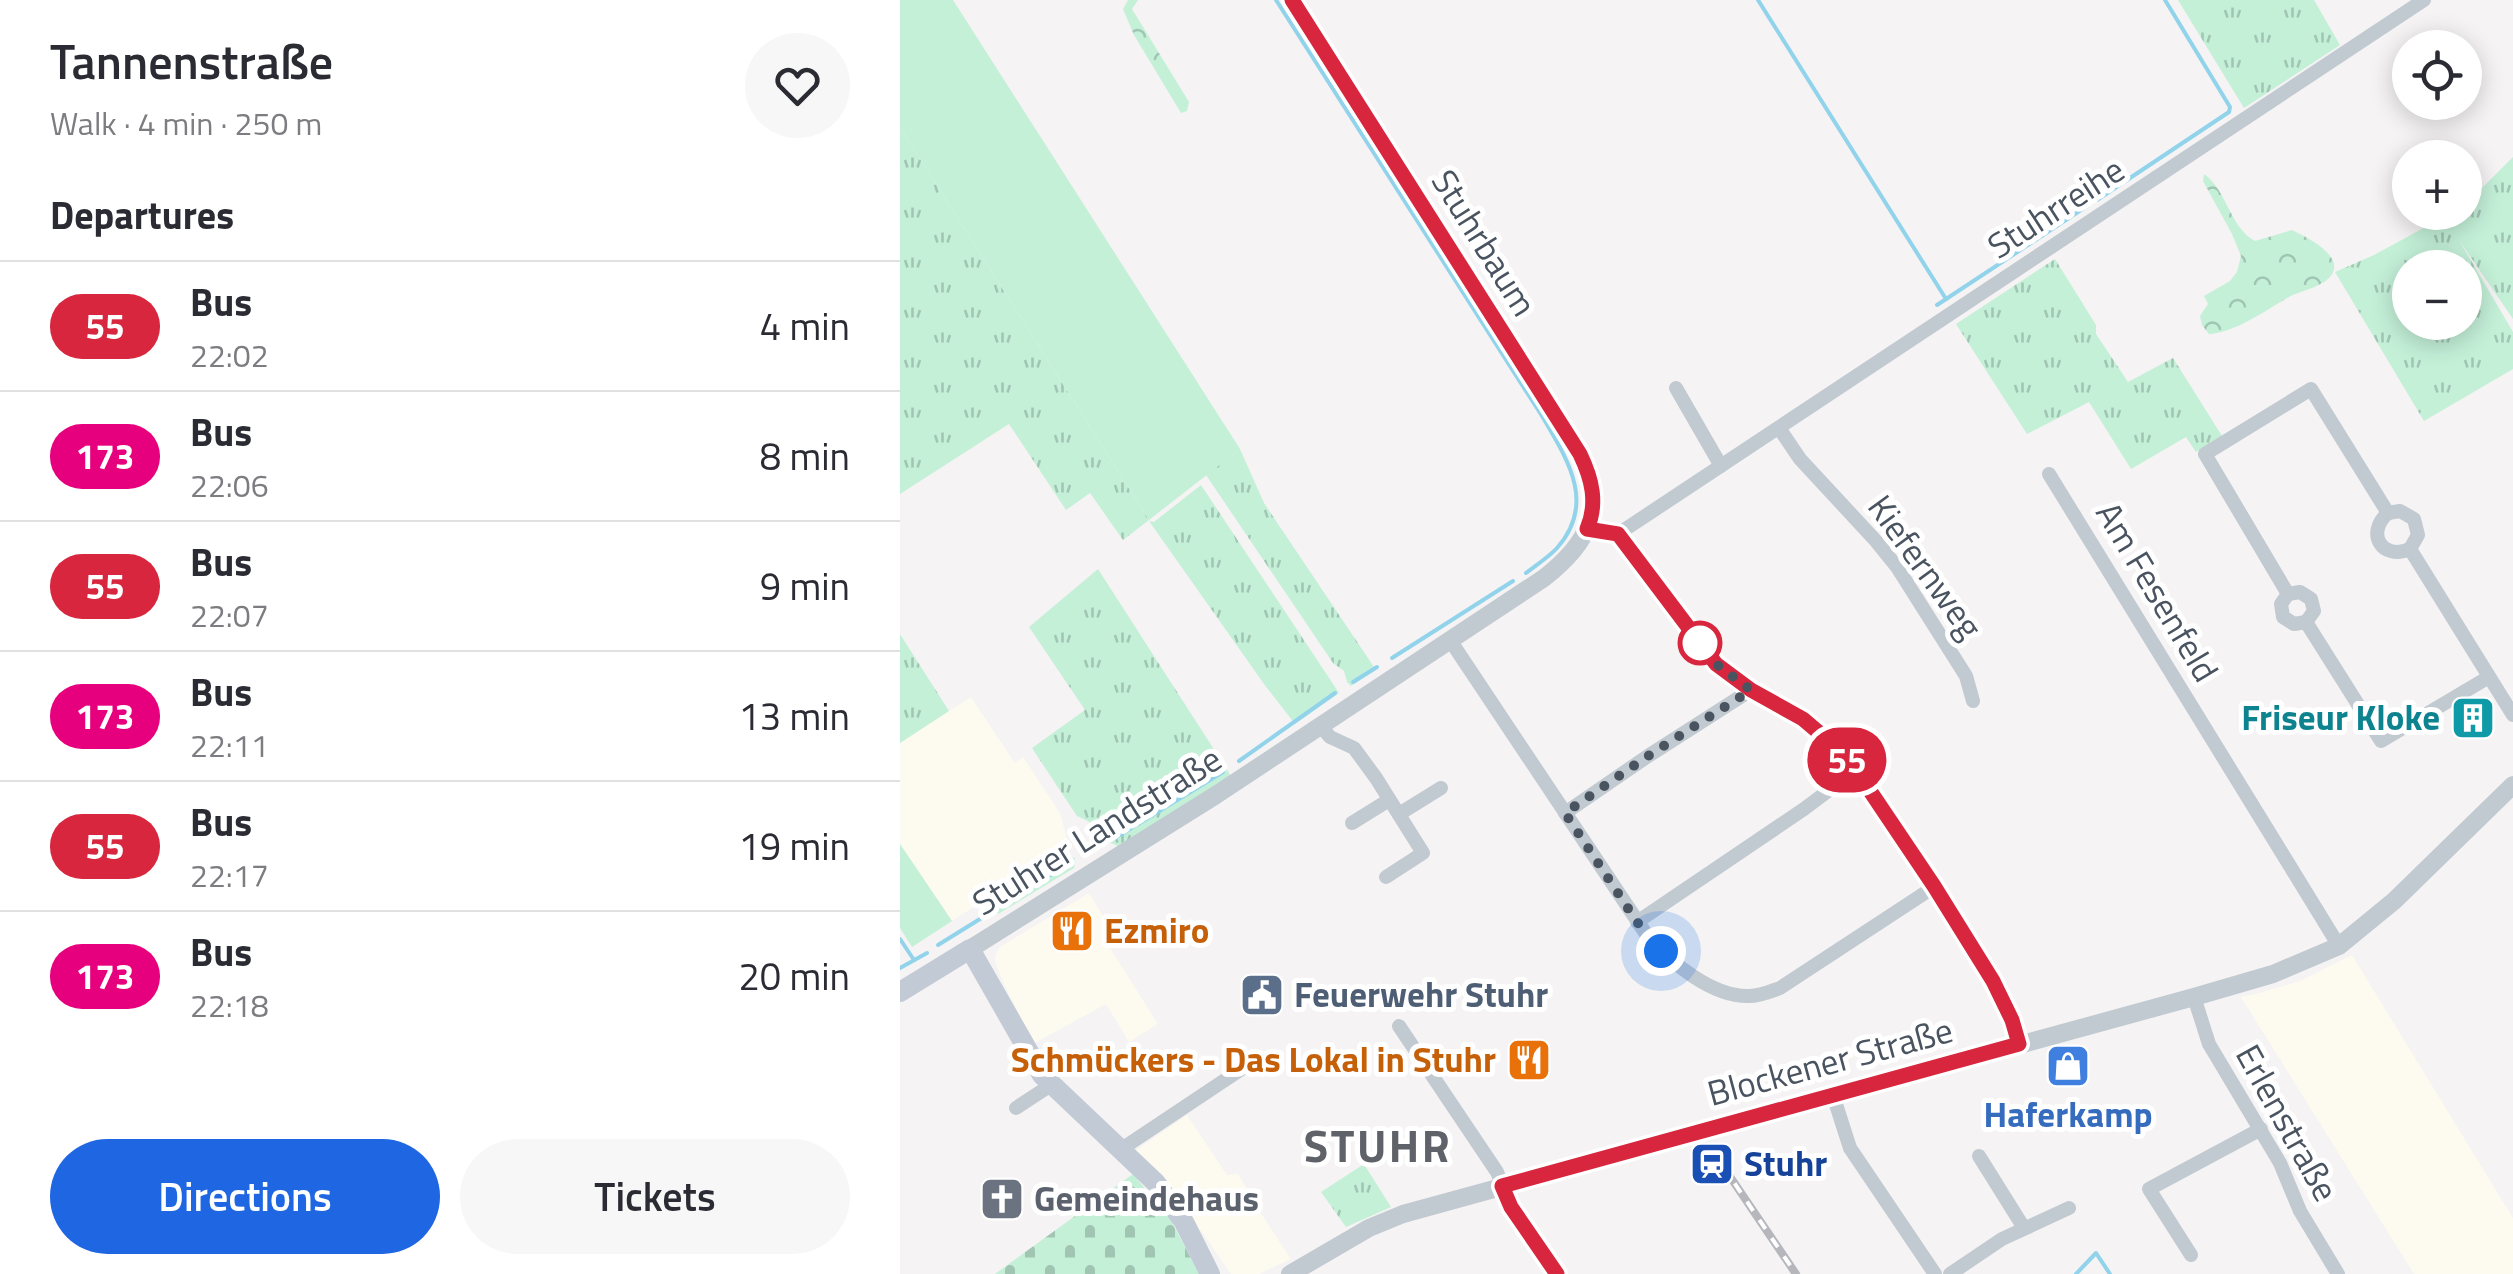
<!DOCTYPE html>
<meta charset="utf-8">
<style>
:root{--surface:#fff;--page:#f7f7f7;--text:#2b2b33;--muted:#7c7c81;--line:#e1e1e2;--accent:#1f66e3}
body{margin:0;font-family:"Titillium Web",sans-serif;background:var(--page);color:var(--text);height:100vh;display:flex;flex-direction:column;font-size:38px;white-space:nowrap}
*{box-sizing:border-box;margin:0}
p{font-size:32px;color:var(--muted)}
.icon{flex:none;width:55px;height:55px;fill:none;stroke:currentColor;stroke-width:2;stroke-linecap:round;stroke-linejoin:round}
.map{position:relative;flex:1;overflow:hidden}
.sheet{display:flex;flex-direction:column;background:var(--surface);width:900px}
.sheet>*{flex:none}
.badge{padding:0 20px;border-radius:32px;font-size:35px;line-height:65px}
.tools{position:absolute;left:1492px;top:30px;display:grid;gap:20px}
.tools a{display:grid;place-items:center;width:90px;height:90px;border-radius:50%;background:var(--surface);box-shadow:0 5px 25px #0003;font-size:50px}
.you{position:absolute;width:50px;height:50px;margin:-25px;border:8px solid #fff;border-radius:50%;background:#1a73e8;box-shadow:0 0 0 15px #1a73e833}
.map>.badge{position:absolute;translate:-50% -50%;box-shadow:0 0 0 5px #fff}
h2{padding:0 50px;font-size:38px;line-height:90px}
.round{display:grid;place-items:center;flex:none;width:105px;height:105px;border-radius:52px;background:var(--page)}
.overview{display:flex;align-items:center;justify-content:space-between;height:170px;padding:0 50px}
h1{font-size:48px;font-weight:600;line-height:75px}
.primary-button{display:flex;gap:20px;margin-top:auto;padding:20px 50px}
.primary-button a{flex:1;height:115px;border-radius:60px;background:var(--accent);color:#fff;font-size:40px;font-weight:600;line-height:115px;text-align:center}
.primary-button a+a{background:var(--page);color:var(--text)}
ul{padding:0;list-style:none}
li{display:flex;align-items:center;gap:30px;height:130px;padding:0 50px;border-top:2px solid var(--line)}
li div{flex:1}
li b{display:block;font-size:38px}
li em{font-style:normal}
li .badge{min-width:110px;font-weight:700;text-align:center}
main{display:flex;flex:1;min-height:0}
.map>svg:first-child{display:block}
.commercial{fill:#fdfaef}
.grass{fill:url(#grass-tufts);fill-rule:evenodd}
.forest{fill:url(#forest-crowns)}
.cemetery{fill:url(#cemetery-stones)}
.garden{fill:#c4f0d8}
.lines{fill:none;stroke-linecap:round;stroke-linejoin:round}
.stream{stroke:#92d3ec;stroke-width:4}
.minor{stroke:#c1c9d1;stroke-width:14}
.tertiary{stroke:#c1c9d1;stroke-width:18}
.secondary{stroke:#c1cad5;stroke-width:20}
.rail-casing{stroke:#b5b7bd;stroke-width:8}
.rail{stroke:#fff;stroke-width:4;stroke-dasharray:11;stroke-linecap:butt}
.line-casing{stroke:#fff;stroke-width:22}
.line{stroke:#d7263d;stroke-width:15}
.walk{stroke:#4a5460;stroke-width:10;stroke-dasharray:0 18}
.stop-dot{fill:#fff;stroke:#d7263d;stroke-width:5}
.labels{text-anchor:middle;stroke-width:10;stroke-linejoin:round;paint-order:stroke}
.street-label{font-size:35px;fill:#4a5460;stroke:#fff}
.culture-label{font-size:35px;font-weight:bold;fill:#0d838f;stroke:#fff;text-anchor:end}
.food-label{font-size:35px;font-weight:bold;fill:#c56008;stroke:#fff;text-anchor:start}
.service-label{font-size:35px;font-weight:bold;fill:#4e5e75;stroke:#fff;text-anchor:start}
.shop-label{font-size:35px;font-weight:bold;fill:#366cbe;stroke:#fff}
.transit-label{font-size:35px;font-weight:bold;fill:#164399;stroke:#fff;text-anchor:start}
.worship-label{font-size:35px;font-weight:bold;fill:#5b616d;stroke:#fff;text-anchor:start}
.district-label{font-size:45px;font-weight:bold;letter-spacing:2.5px;fill:#5f6268;stroke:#fff}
</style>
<main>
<section class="sheet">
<div class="overview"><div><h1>Tannenstraße</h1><p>Walk · 4 min · 250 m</p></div><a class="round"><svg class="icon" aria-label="heart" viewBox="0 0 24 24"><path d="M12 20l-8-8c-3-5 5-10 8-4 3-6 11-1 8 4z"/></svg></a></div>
<h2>Departures</h2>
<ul>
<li><span class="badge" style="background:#d7263d;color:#fff">55</span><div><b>Bus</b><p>22:02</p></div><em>4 min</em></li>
<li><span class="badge" style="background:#e6007e;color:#fff">173</span><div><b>Bus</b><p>22:06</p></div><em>8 min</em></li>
<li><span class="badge" style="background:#d7263d;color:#fff">55</span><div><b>Bus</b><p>22:07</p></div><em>9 min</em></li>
<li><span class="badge" style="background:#e6007e;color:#fff">173</span><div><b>Bus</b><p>22:11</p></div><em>13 min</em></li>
<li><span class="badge" style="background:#d7263d;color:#fff">55</span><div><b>Bus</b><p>22:17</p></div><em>19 min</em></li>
<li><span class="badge" style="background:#e6007e;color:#fff">173</span><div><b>Bus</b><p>22:18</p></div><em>20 min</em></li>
</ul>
<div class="primary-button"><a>Directions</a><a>Tickets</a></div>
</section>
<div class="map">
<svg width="1613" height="1274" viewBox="0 0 1613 1274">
<defs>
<pattern id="grass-tufts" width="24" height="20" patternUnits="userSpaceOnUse" patternTransform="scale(2.5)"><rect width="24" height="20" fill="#c4f0d8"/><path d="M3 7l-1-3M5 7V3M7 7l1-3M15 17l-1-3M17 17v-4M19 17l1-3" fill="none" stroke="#a1c5b3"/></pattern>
<pattern id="forest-crowns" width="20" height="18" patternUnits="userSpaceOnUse" patternTransform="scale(2.5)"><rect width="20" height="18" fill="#c4f0d8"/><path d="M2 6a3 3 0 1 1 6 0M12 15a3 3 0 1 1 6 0" fill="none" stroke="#a1c5b3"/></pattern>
<pattern id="cemetery-stones" width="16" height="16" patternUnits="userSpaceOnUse" patternTransform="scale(2.5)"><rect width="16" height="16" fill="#c4f0d8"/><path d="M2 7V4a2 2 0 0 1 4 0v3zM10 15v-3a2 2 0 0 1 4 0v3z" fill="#a1c5b3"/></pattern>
</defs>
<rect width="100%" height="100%" fill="#f5f3f3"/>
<g class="commercial">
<path d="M71,697L115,763L123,757L160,813L169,846L52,921L0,844V743Z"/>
<path d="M189,893L218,941L210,948L258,1024L229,1042L206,1004L133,1044L105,986L95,962L96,953L100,947Z"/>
<path d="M1452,955L1613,1218V1274H1514L1341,997L1363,992L1400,981Z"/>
<path d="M287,1115L327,1175L338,1174L366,1221L391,1259L359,1274H331L300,1229L291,1225L232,1153Z"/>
</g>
<g class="grass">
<path d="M1278,0H1414L1440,45L1344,108Z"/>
<path d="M0,127L249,520L223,540L190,493L166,510L109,424L0,494Z"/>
<path d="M1613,157V319L1559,240L1613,332V369L1524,421L1435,272L1474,255L1551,213L1565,212V202L1576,194ZM1510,268H1565V322H1510Z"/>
<path d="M1155,259L1196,325V334L1228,382L1273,358L1322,436L1296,452L1286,437L1231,469L1189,402L1127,434L1056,324Z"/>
<path d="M340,449L364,503L476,670L451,686L447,682L444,671L433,663L306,475Z"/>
<path d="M301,485L439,693L395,724L364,684L249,521L254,522Z"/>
<path d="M198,569L333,779L220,847L202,839L188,821L177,816L132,748L185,710L129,627Z"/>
<path d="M0,634L49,711L0,743Z"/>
<path d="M168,855L175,858L174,868L98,914L91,903Z"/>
<path d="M464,1164L491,1207L446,1227L421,1192Z"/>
</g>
<g class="forest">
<path d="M228,0H238L232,9L289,102L287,111L281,113L234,35L223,9Z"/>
<path d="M1304,174C1327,190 1330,228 1355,241L1392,230C1406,237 1449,257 1429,278C1419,288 1399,291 1387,298C1363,312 1336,332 1309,334L1302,325L1300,316L1308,304L1304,296L1330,281L1337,272L1341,256L1332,234L1303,181Z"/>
</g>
<path class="cemetery" d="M233,1174L271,1220L299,1274H95Z"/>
<g class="garden">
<path d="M0,0H53L340,449L249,520L0,127Z"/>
<path d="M0,844L52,921L12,947L0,928Z"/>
</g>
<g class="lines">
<g class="stream">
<path d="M376,0L642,416C667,459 697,503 657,548C649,557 636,565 626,573"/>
<path d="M858,0L1046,299"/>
<path d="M1197,200L1329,112L1330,107L1265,0"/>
<path d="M1037,305L1187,206"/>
<path d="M492,658L613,581"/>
<path d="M453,682L477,667"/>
<path d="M339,761L435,693"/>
<path d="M215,838L323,772"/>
<path d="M99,907L171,862"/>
<path d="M0,939L14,960"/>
<path d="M38,945L88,914"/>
<path d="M0,968L27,953"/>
<path d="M1176,1274L1196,1253L1210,1274"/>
</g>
<g class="minor">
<path d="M776,388L821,466"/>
<path d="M879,428L900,459L976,541L997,567L1066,676L1073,701"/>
<path d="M1149,474L1439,946"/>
<path d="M1488,513C1465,533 1482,561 1510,549"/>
<path d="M687,529L718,534L816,664L851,690L903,719L930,742L956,770L1034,887L1093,981L1112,1020L1119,1043"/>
<path d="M718,534L1524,0"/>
<path d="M1388,594L1400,592L1411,599L1414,611L1406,622"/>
<path d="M550,640L748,937C772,963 812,997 849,996C860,996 869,992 880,988L1034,887"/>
<path d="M1589,677L1481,741L1406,622L1394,624L1383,617L1381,604L1388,594L1305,454L1411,389L1488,513L1500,511L1514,519L1518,535L1510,549L1613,715"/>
<path d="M420,725L430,737L454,748L476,778L523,853L486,877"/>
<path d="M665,813L748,756L851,690"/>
<path d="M499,814L541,788"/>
<path d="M452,823L489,800"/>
<path d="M737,922L904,809L956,770"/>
<path d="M1294,997L1309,1044L1380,1163L1400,1211L1438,1274"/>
<path d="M499,1026L597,1172L611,1207L657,1274"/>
<path d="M933,1095L950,1148L1035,1274"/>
<path d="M116,1108L151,1085"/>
<path d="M220,1150L343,1068"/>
<path d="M1079,1156L1124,1228"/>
<path d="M1291,1255L1249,1189L1361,1129"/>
<path d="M1050,1274L1102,1239L1169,1208"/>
</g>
<g class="tertiary">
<path d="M70,949L316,795L644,578C689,543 706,509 681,455L392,0"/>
<path d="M390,1274L469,1228L503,1214L1294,997L1373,974L1439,946L1494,901L1613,785"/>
</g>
<path class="secondary" d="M0,992L70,949L142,1075L256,1183L284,1222L310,1274"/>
<defs>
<path id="rail" d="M810,1147L896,1274"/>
</defs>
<use href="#rail" class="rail-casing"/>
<use href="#rail" class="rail"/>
</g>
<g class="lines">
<defs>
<path id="line" d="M392,0L680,454C692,479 698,503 687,529L718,534L816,664L851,690L903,719L930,742L956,770L1034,886L1093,981L1112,1020L1119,1044L602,1186L611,1207L657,1274"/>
</defs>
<use href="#line" class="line-casing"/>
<use href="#line" class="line"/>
<path class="walk" d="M761,951L737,922L665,813L748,756L851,690L816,664L797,640L800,643"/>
</g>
<defs>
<symbol id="building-square" viewBox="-11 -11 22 22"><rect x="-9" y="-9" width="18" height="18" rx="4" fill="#0f9aa8" stroke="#fff"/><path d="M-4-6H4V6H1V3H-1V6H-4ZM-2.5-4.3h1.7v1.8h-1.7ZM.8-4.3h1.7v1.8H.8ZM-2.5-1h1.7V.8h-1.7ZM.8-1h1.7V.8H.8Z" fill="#fff"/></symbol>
<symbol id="restaurant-square" viewBox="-11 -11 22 22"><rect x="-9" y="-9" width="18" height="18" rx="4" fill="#e8710a" stroke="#fff"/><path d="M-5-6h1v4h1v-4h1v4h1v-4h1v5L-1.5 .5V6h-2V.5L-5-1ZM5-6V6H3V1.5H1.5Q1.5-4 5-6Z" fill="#fff"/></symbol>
<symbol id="civic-square" viewBox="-11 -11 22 22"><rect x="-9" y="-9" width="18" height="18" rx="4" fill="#5c6f8a" stroke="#fff"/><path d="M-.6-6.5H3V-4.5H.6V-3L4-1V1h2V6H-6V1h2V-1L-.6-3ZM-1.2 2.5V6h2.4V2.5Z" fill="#fff"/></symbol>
<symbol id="shop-square" viewBox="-11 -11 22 22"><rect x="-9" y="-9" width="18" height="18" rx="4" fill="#3f7fe0" stroke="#fff"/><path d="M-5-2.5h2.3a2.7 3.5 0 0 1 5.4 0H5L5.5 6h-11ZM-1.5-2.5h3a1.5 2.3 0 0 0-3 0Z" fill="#fff"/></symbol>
<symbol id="station-square" viewBox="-11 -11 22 22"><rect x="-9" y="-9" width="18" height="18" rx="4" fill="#1a4fb4" stroke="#fff"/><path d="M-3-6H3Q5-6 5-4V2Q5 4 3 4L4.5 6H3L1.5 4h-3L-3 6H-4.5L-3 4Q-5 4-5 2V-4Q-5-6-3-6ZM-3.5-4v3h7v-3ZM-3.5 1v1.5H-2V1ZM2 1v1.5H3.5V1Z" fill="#fff"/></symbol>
<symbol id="church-square" viewBox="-11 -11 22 22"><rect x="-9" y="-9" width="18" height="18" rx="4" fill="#6b7280" stroke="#fff"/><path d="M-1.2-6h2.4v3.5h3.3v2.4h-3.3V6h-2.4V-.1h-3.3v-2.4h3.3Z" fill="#fff"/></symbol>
</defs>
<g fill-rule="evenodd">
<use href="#building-square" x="1548" y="693" width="50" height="50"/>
<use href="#restaurant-square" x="147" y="906" width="50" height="50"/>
<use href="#civic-square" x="337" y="970" width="50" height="50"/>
<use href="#restaurant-square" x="604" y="1035" width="50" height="50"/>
<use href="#shop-square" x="1143" y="1041" width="50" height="50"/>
<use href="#station-square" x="787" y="1139" width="50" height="50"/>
<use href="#church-square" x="77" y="1174" width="50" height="50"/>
</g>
<circle class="stop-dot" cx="800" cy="643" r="20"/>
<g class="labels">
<g class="street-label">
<text transform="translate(1156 208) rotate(-33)" y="12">Stuhrreihe</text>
<text transform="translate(584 243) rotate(58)" y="12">Stuhrbaum</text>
<text transform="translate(1025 567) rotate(54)" y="12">Kiefernweg</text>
<text transform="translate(1257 592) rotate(59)" y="12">Am Fesenfeld</text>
<text transform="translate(197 831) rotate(-32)" y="12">Stuhrer Landstraße</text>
<text transform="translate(930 1062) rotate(-15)" y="12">Blockener Straße</text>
<text transform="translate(1387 1123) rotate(61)" y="12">Erlenstraße</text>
</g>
<g class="culture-label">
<text x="1540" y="730">Friseur Kloke</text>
</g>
<g class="food-label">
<text x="204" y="943">Ezmiro</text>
<text x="596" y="1072" text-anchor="end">Schmückers - Das Lokal in Stuhr</text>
</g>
<g class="service-label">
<text x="394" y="1007">Feuerwehr Stuhr</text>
</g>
<g class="shop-label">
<text x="1168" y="1127">Haferkamp</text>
</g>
<g class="transit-label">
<text x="844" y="1176">Stuhr</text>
</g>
<g class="worship-label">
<text x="134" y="1211">Gemeindehaus</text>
</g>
<g class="district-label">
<text x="478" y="1162">STUHR</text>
</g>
</g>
</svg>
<div class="tools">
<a><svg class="icon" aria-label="locate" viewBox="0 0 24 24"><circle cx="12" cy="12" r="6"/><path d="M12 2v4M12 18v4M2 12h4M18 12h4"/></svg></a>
<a>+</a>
<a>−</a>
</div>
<div class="you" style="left:761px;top:951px"></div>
<b class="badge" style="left:947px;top:760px;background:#d7263d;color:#fff">55</b>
</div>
</main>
